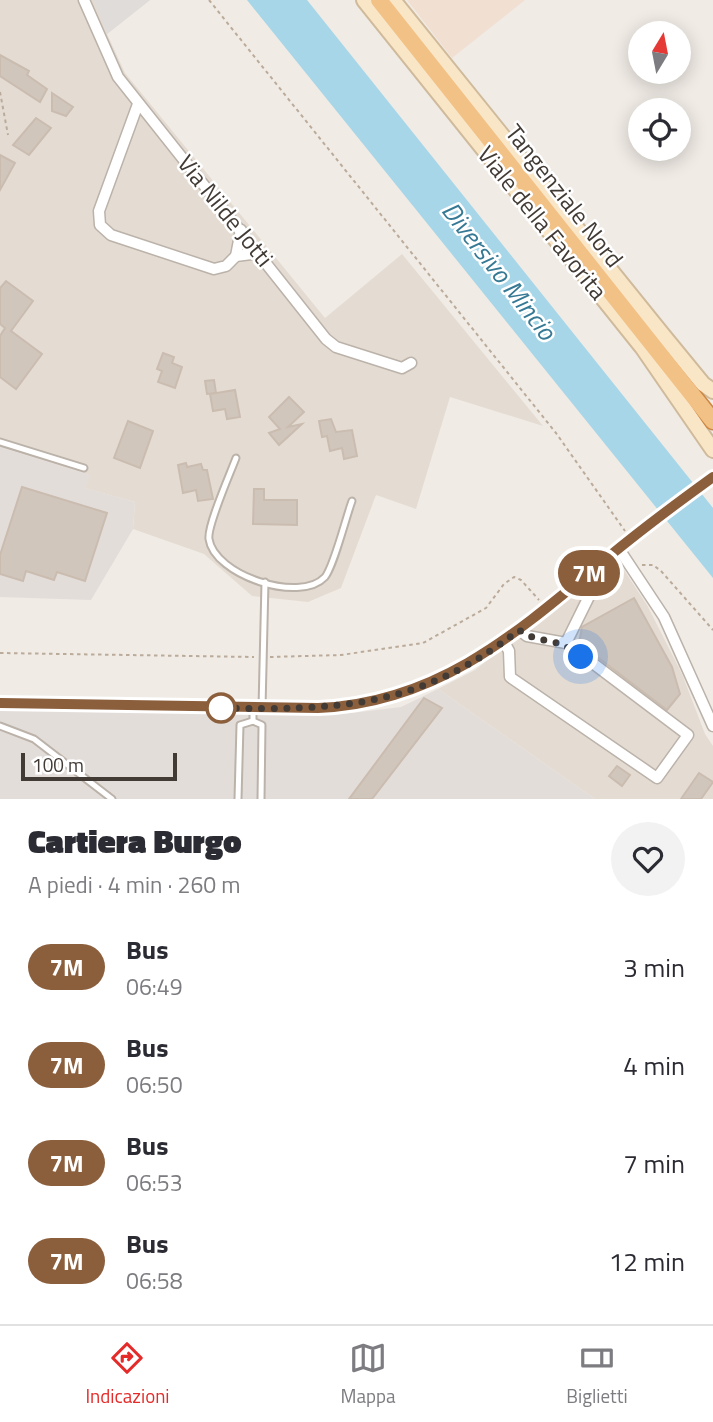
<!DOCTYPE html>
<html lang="it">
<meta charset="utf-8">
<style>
:root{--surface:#fff;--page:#f2f2f3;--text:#2b2b33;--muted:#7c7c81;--line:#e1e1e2;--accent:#e42b29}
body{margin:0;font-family:"Titillium Web",sans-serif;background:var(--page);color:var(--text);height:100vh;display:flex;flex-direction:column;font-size:26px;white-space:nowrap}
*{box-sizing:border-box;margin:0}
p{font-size:23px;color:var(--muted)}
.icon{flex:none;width:38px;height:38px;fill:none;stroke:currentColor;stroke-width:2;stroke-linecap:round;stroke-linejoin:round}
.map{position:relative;height:799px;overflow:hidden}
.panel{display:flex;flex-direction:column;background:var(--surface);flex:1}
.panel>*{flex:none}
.badge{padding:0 14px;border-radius:23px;font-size:24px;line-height:46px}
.needle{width:46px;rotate:10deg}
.tools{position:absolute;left:628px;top:21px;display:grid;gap:14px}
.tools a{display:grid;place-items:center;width:63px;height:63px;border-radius:50%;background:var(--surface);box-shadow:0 4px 18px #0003;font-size:35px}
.scale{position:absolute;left:21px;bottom:18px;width:156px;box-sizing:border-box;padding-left:7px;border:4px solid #423b35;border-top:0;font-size:19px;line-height:24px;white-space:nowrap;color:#423b35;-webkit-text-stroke:5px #fff;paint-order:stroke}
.you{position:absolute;width:35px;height:35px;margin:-18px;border:5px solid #fff;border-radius:50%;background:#1a73e8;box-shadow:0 0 0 10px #1a73e833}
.map>.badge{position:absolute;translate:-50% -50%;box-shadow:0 0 0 4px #fff}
.round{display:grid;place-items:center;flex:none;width:74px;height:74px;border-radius:37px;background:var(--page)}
.summary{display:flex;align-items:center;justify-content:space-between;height:119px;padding:0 28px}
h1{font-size:33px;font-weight:800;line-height:52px}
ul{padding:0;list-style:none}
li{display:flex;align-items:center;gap:21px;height:98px;padding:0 28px}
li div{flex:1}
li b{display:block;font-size:26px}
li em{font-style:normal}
li .badge{min-width:77px;font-weight:700;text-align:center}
.tab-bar{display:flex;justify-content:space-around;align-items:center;height:98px;border-top:2px solid var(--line);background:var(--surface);font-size:19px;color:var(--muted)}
.tab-bar a{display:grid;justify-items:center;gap:4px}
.tab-bar .selected{color:var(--accent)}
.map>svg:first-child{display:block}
.residential{fill:#e4dcd3}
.commercial{fill:#f1dfd2}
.industrial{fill:#e3ddda}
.parking{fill:#dfdcda}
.water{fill:#a6d6e8}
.building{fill:#d1c6bc;stroke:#cbbcb0;stroke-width:2}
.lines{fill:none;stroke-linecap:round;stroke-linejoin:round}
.service-casing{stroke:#bbb2a9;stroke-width:9}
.minor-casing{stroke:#bbb2a9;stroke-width:13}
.secondary-casing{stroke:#cfba9b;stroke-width:18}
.trunk-casing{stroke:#cc8743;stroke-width:19}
.path{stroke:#bbab9b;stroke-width:2;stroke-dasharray:3.5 3.5;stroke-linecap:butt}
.service{stroke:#fff;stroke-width:5}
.minor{stroke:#fff;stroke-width:10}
.secondary{stroke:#f9e6c7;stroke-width:14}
.trunk{stroke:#f2c186;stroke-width:16}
.line-casing{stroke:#fff;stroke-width:16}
.line{stroke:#8b5e3c;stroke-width:10}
.walk{stroke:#423b35;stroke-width:7;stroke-dasharray:0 12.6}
.stop-dot{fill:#fff;stroke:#8b5e3c;stroke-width:3.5}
.labels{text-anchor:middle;stroke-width:5;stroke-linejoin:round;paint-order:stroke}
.street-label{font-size:24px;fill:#423b35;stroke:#fff}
.water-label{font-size:26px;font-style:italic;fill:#367994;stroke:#fff}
</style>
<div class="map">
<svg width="713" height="799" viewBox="0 0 713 799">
<rect width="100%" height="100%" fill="#f0ebe5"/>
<g class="residential">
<path d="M0,0H150L107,34L125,73L325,318L402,254L543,426L450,397L416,509L376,495L341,588L308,602L252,596L204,554L133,529L135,502L84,488L89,475L0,447Z"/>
<path d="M616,558L647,605L682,674L705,734L713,746V799H595L438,689L475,670Z"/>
</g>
<path class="commercial" d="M407,0H525L452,58Z"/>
<g class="industrial">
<path d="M0,447L90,475L85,488L135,502L133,529L91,600L0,597Z"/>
<path d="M438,689L595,799H0V710L343,714L401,707Z"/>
</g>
<path class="parking" d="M94,0H150L107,34Z"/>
<path class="water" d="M247,0H307L713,508V578Z"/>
<g class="building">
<path d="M0,55L29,71L27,75L47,89L40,102L0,76Z"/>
<path d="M52,93L73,107L66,116L52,111Z"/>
<path d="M36,118L51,128L29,155L13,145Z"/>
<path d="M0,155L15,163L0,190Z"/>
<path d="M6,281L33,301L11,331L42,354L16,389L0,377V336L5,328L0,324V288Z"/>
<path d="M163,353L174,357L172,363L182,367L175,388L158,382L162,371L157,369Z"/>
<path d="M214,380L216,393L207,394L205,381Z"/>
<path d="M235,390L240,417L227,419L225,409L213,411L210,394Z"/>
<path d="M289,397L304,412L288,427L302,424L279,445L269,433L280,429L269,417Z"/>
<path d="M331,419L336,432L352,430L357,456L344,459L342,448L330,451L327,436L322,437L319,421Z"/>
<path d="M128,421L153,431L140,468L114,458Z"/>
<path d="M186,463L187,467L201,464L203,470H207L213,499L198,501L196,490L183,493L178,465Z"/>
<path d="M22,487L107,513L85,581L57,572L54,580L26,571L23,581L0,574V555Z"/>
<path d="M254,489H264V500H297V525L253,524Z"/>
<path d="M634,598L672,667L680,694L667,710L579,643L582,627Z"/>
<path d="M424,698L442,708L372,799H349Z"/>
<path d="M617,766L630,775L622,786L609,776Z"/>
<path d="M699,773L713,782L701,799H681Z"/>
</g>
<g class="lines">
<defs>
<g id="service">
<path d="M0,442L84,468"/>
<path d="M236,458C230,474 207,526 209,539C214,575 300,604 325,577C334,566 346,517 352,501"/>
<path d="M262,708L265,582"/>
<path d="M253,709V721L262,725L261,799"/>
<path d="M0,726L34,739L112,799"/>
<path d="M238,799L240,725L253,721"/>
</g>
<g id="minor">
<path d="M84,0L118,77L326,339L336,347L402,368L411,363"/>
<path d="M138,104L99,211L100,225L111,235L214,269L226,266L236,256L259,253"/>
<path d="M236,256L241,230"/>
<path d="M619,549L664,617L713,726"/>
<path d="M504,642L509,651L510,677L657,778L688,735L566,643L527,636L519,630"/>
<path d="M566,643L606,562"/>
<path d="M0,703L318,708C439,703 518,632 607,558C641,530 677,503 713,477"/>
</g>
<g id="secondary">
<path d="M364,0L642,347L713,450"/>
<path d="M393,0L662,334L703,384L713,391"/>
</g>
<path id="trunk" d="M379,0L713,421"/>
</defs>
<use href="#service" class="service-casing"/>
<use href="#minor" class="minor-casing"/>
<use href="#secondary" class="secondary-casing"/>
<use href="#trunk" class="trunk-casing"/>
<g class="path">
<path d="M209,0L556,433L625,531"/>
<path d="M0,92L8,135"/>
<path d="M642,565H653L661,571L713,630"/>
<path d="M0,653L254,657"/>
<path d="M270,657L341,655L423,643L486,608L504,584L514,577L521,580L539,600"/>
</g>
<use href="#service" class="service"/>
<use href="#minor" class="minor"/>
<use href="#secondary" class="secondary"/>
<use href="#trunk" class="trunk"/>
</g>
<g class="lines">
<defs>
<path id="line" d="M0,703L318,708C439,703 518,632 607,558C641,530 677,503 713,477"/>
</defs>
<use href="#line" class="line-casing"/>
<use href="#line" class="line"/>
<path class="walk" d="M221,708H216C338,710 418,709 519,630C540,645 556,635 581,657"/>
</g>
<circle class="stop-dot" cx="221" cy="708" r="14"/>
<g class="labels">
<g class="street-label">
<text transform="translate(564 196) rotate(52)" y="8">Tangenziale Nord</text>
<text transform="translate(225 211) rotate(51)" y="8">Via Nilde Jotti</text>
<text transform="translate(542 223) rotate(51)" y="8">Viale della Favorita</text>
</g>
<g class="water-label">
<text transform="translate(499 271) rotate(52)" y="9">Diversivo Mincio</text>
</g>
</g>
</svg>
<div class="tools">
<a><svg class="needle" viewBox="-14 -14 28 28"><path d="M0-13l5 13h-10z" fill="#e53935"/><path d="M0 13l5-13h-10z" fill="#7c7c81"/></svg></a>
<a><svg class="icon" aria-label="locate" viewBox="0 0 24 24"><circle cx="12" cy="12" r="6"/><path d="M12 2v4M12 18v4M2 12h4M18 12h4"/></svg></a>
</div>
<div class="scale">100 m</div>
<div class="you" style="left:581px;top:657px"></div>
<b class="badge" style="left:589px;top:573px;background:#8b5e3c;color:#fff">7M</b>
</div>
<section class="panel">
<div class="summary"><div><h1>Cartiera Burgo</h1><p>A piedi · 4 min · 260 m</p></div><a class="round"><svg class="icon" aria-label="heart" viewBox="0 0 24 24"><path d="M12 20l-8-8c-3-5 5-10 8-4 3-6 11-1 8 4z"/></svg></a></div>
<ul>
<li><span class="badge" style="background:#8b5e3c;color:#fff">7M</span><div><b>Bus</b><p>06:49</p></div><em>3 min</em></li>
<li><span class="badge" style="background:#8b5e3c;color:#fff">7M</span><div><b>Bus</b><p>06:50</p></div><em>4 min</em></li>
<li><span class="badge" style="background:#8b5e3c;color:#fff">7M</span><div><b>Bus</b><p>06:53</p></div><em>7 min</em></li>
<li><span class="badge" style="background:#8b5e3c;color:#fff">7M</span><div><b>Bus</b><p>06:58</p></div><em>12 min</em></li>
</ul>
</section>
<nav class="tab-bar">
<a class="selected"><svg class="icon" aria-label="directions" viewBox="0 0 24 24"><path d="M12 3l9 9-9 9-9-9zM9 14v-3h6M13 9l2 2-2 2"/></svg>Indicazioni</a>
<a><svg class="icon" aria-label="map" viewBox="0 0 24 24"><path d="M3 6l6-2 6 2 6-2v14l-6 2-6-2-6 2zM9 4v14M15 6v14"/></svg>Mappa</a>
<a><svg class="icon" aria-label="tickets" viewBox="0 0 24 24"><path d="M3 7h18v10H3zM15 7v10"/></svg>Biglietti</a>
</nav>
